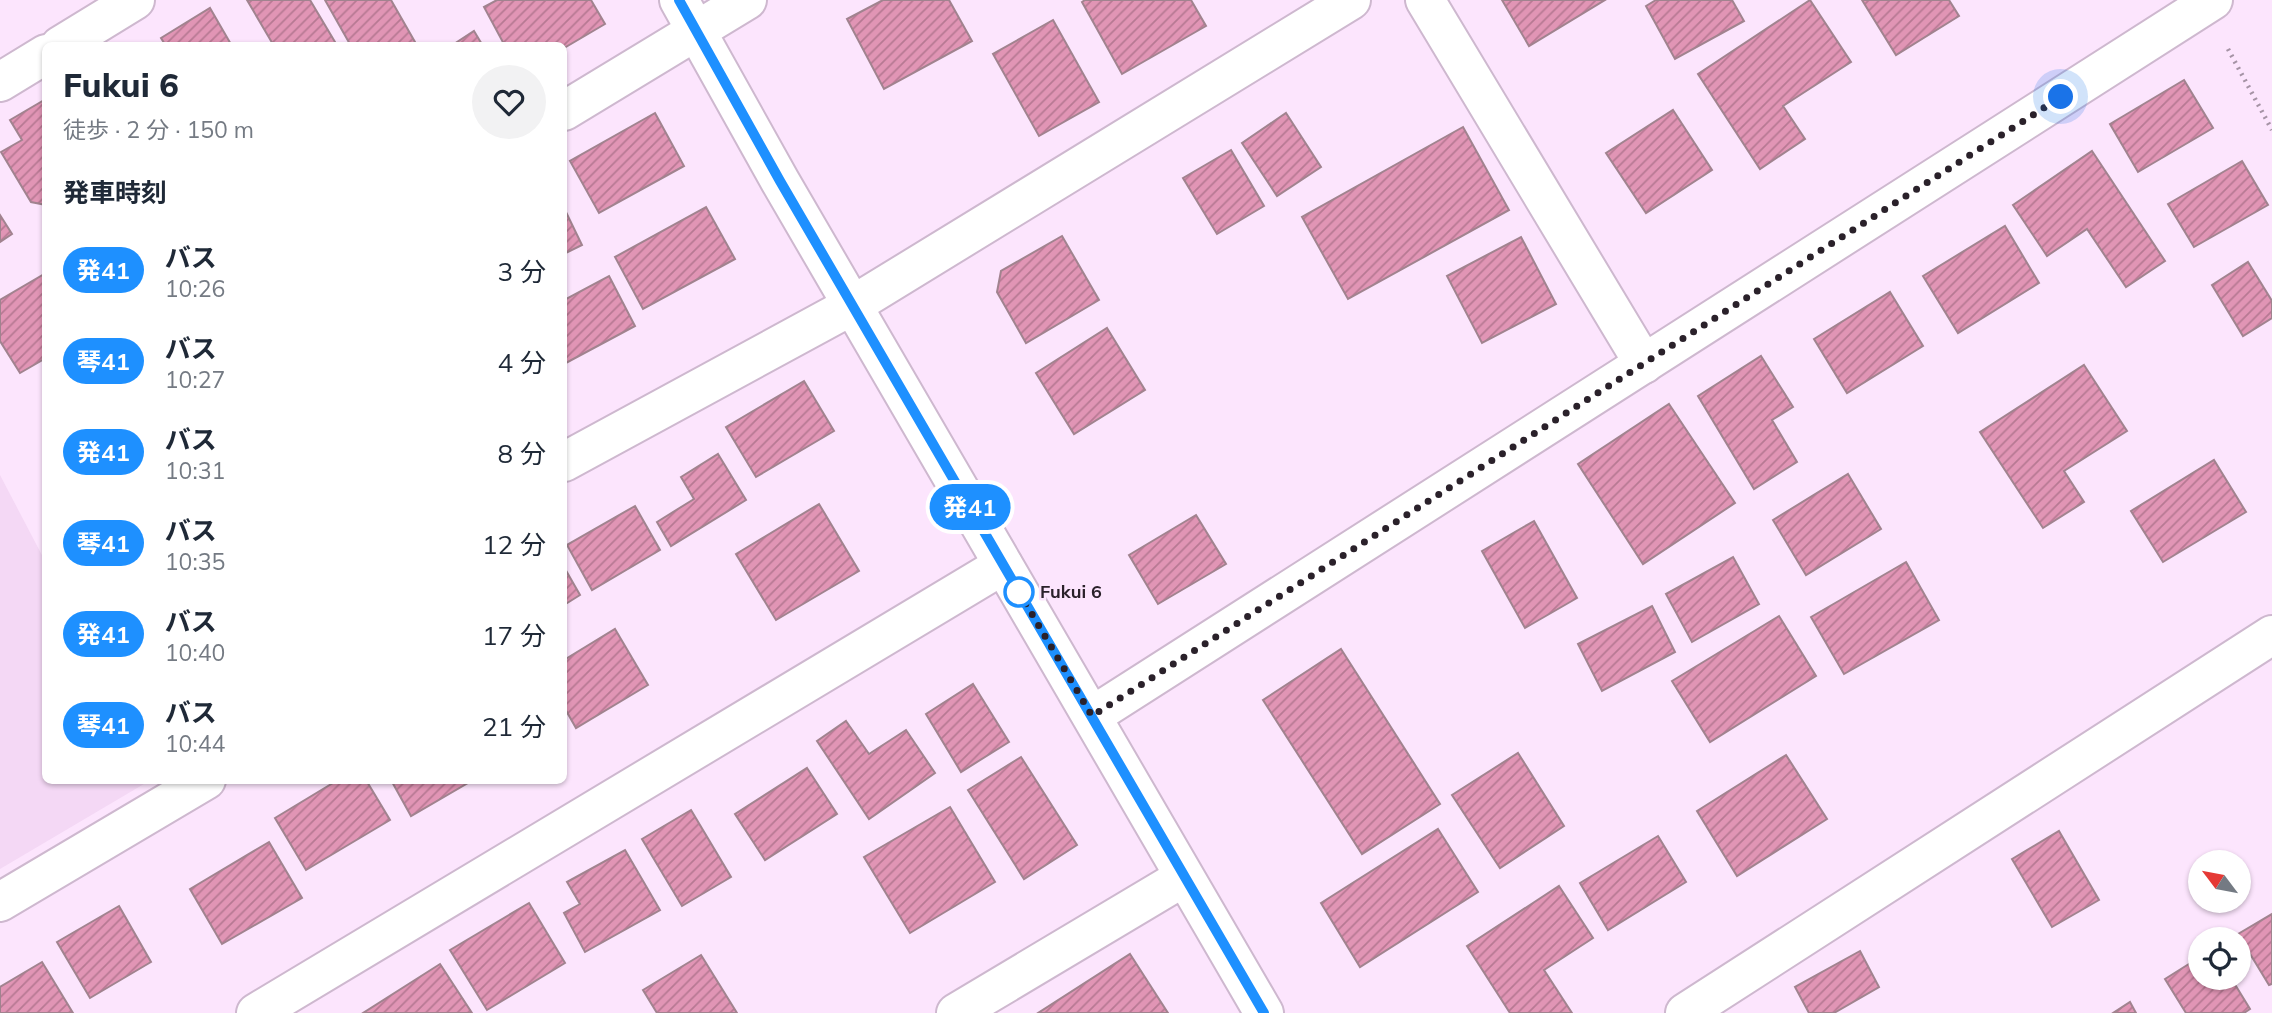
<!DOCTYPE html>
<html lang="ja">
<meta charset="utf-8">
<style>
:root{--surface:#fff;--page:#f2f2f3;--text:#1f2937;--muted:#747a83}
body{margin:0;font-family:Mulish,"Noto Sans JP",sans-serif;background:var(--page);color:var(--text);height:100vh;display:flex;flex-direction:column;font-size:26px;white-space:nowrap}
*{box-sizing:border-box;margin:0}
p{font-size:23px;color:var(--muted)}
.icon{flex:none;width:38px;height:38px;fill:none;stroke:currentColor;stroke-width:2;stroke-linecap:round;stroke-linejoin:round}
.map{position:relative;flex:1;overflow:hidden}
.side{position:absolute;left:42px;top:42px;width:525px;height:742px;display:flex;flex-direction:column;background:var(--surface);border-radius:10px;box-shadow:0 2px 5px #0004}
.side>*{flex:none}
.badge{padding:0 14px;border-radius:23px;font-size:24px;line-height:46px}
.needle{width:46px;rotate:302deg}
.tools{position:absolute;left:2188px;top:850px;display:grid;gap:14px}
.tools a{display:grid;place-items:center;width:63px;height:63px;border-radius:50%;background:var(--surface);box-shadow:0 2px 5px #0004;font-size:35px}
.you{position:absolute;width:35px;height:35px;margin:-18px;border:5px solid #fff;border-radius:50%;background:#1a73e8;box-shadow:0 0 0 10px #1a73e833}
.map>.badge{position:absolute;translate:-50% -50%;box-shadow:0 0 0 4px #fff}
h2{padding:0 21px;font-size:26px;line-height:63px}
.round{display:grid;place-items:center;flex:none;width:74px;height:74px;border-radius:37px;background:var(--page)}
.headline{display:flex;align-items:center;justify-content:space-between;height:119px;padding:0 21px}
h1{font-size:33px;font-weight:800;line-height:52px}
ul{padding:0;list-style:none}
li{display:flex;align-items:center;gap:21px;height:91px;padding:0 21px}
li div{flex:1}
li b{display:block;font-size:26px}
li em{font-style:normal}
li .badge{min-width:77px;font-weight:700;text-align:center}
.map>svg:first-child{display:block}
.built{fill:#f4d8f5}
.building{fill:url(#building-hatch);stroke:#a1838f;stroke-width:2}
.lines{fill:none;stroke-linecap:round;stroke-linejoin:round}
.street-casing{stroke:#ceb8cf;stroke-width:42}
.primary-casing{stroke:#ceb8cf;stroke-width:42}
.path{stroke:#a593a5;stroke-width:4.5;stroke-dasharray:2 5;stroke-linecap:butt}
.street{stroke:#fff;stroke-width:38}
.primary{stroke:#fff;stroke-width:38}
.line-casing{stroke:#fff;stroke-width:16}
.line{stroke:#1e90ff;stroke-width:10}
.walk{stroke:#2a212a;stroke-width:7;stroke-dasharray:0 12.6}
.stop-dot{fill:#fff;stroke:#1e90ff;stroke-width:3.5}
.labels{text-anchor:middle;stroke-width:5;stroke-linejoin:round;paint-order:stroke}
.stop-label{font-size:18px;font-weight:bold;fill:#2a212a;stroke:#fce5fd;text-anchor:start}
</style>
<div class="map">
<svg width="2272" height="1013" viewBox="0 0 2272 1013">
<defs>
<pattern id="building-hatch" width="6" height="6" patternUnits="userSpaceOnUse" patternTransform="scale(1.75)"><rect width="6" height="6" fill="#e195b5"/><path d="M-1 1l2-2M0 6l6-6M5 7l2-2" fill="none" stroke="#b77993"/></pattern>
</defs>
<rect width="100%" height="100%" fill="#fce5fd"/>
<path class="built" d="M0,475L45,561L46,780L149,781L0,869Z"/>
<g class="building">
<path d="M247,0H310L335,42L329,46H274Z"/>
<path d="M325,0H391L415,42L409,46H351Z"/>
<path d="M497,0H591L605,24L564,48V46H505L484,7Z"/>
<path d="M883,0H949L972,41L884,89L847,19Z"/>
<path d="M1085,0H1191L1206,26L1122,74L1082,2Z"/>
<path d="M1502,0H1605L1529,46Z"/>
<path d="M1656,0H1732L1744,21L1675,59L1646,6Z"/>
<path d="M1810,0L1851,62L1783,106L1805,139L1760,169L1698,74Z"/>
<path d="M1862,0H1949L1959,16L1896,55Z"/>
<path d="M210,8L232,46H166L161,38Z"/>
<path d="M1053,20L1099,102L1039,136L993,54Z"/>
<path d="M474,31L483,46H451Z"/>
<path d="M2184,80L2213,128L2138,172L2110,124Z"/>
<path d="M46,99V205L31,202L1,152L22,140L10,120Z"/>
<path d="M1673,110L1712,170L1646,213L1606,153Z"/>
<path d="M655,113L684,166L599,213L570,161Z"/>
<path d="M1286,113L1321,167L1277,196L1242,143Z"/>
<path d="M1463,127L1509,210L1348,299L1302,217Z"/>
<path d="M1231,150L1264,206L1217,234L1183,178Z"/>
<path d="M2092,151L2165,261L2126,287L2087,229L2047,256L2013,205Z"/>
<path d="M2242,161L2268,205L2194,247L2168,204Z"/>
<path d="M706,207L735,259L643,309L615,257Z"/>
<path d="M564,208L582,245L564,254Z"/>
<path d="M0,215L12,234L0,242Z"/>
<path d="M2005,226L2039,283L1958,333L1923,276Z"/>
<path d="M1062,236L1099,300L1026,343L997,292L1001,271Z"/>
<path d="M1521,237L1556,304L1482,343L1447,276Z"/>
<path d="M2248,262L2272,301V318L2243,336L2212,285Z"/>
<path d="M46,273V358L20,373L0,341V300Z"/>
<path d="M609,276L635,326L564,364V300Z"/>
<path d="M1890,292L1923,346L1847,393L1814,339Z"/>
<path d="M1107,328L1145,390L1074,434L1036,373Z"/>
<path d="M1761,356L1793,407L1772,420L1797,462L1754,489L1698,396Z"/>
<path d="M2084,365L2127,431L2064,471L2084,502L2043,528L1980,432Z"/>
<path d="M804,381L834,431L756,477L726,427Z"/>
<path d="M1669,404L1735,503L1643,564L1578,464Z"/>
<path d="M718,454L746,500L671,546L657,522L694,499L681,477Z"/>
<path d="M2214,460L2246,512L2163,562L2131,511Z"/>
<path d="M1848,474L1881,529L1806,575L1773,520Z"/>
<path d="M819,504L859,571L776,620L736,554Z"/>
<path d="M635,506L660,550L592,590L567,545Z"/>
<path d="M1196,515L1226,564L1158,604L1129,555Z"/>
<path d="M1534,521L1577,598L1525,628L1482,551Z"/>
<path d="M1733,557L1759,604L1692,642L1666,594Z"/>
<path d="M1906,562L1939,620L1844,674L1811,617Z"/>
<path d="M564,567L580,595L564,605Z"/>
<path d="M1652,606L1675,652L1602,691L1578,644Z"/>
<path d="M1779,616L1816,676L1710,742L1672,681Z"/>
<path d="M615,629L648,685L576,728L564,707V660Z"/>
<path d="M1341,649L1440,804L1362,854L1263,700Z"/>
<path d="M973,684L1009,742L961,772L926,714Z"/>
<path d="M846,721L869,754L906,730L935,773L869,819L817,741Z"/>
<path d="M1518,753L1564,826L1500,868L1452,795Z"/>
<path d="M1786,755L1827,819L1737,876L1697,811Z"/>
<path d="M1021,757L1077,845L1024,879L968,790Z"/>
<path d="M807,768L837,814L765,860L735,814Z"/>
<path d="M338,780H366L390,820L306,870L275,818Z"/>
<path d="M391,780H473L411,816Z"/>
<path d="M950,807L995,882L910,933L864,857Z"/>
<path d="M691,810L731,877L682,906L642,839Z"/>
<path d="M1438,829L1478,892L1360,967L1321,903Z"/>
<path d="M2059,831L2099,900L2052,927L2012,859Z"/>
<path d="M1658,836L1686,882L1608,930L1580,883Z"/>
<path d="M269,842L302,898L222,944L190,889Z"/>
<path d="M625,850L660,910L585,952L564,913L580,904L567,882Z"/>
<path d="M1559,886L1593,938L1544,970L1572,1013H1510L1467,946Z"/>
<path d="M529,903L565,963L487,1010L450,950Z"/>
<path d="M119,906L151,962L90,998L57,942Z"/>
<path d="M2272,914V984L2269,985L2238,934Z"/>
<path d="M1860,951L1879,987L1834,1013H1809L1795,987Z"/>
<path d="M1130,954L1168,1013H1038Z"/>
<path d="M701,955L737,1013H657L643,990Z"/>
<path d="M2200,957V978H2231L2250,1009L2244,1013H2186L2165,979Z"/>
<path d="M42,962L73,1013H0V987Z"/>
<path d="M440,964L472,1013H363Z"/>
<path d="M2130,1002L2136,1013H2113Z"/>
</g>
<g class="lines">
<defs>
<g id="street">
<path d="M1425,0L1644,364"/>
<path d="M60,46L135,0"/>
<path d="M0,82L46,54"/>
<path d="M564,111L747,0"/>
<path d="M564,462L853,305L1351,0"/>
<path d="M1092,716L2213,0"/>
<path d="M0,902L206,780"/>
<path d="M256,1013L1003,565"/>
<path d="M956,1013L1184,877"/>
<path d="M1685,1013L2272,635"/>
</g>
<path id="primary" d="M679,0L780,181L1264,1013"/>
</defs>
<use href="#street" class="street-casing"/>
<use href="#primary" class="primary-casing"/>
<path class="path" d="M2228,49L2272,130"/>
<use href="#street" class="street"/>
<use href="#primary" class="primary"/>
</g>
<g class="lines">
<defs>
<path id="line" d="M679,0L780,181L1264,1013"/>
</defs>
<use href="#line" class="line-casing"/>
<use href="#line" class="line"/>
<path class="walk" d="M1019,592L1016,587L1092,716L2061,97"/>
</g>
<circle class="stop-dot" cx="1019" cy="592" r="14"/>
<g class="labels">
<g class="stop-label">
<text x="1040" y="598">Fukui 6</text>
</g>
</g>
</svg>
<div class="tools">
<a><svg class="needle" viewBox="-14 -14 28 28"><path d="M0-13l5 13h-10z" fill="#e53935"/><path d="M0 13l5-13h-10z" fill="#747a83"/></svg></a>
<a><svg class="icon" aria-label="locate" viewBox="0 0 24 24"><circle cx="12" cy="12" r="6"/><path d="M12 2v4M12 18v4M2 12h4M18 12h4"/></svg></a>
</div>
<div class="you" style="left:2061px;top:97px"></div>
<b class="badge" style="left:970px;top:507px;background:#1e90ff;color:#fff">発41</b>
<section class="side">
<div class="headline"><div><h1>Fukui 6</h1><p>徒歩 · 2 分 · 150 m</p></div><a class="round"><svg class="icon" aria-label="heart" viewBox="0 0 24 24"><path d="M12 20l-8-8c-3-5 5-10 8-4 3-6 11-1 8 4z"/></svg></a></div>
<h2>発車時刻</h2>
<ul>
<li><span class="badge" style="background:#1e90ff;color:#fff">発41</span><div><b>バス</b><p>10:26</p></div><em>3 分</em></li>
<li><span class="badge" style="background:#1e90ff;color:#fff">琴41</span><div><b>バス</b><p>10:27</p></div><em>4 分</em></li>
<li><span class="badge" style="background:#1e90ff;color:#fff">発41</span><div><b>バス</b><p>10:31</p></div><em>8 分</em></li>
<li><span class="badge" style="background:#1e90ff;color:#fff">琴41</span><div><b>バス</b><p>10:35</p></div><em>12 分</em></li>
<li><span class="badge" style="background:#1e90ff;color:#fff">発41</span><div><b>バス</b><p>10:40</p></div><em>17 分</em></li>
<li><span class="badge" style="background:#1e90ff;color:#fff">琴41</span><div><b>バス</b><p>10:44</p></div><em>21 分</em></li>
</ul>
</section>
</div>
